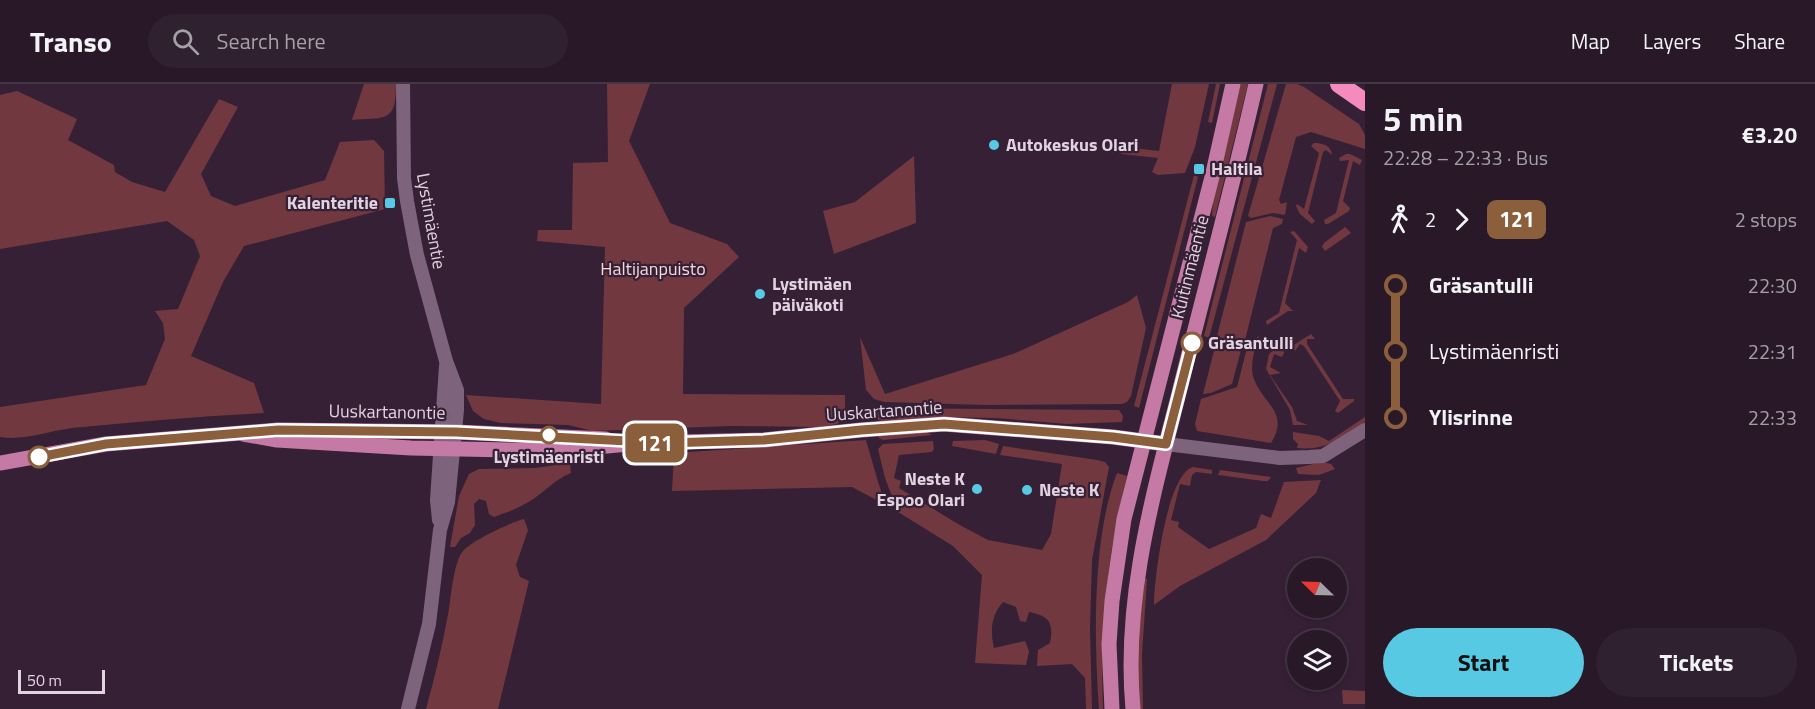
<!DOCTYPE html>
<meta charset="utf-8">
<style>
:root{--surface:#281828;--page:#302130;--text:#f1f3f6;--muted:#a5a0a8;--line:#443745;--accent:#57c9e3}
body{margin:0;font-family:"Titillium Web",sans-serif;background:var(--page);color:var(--text);height:100vh;display:flex;flex-direction:column;font-size:22px;white-space:nowrap}
*{box-sizing:border-box;margin:0}
p{font-size:20px;color:var(--muted)}
.icon{flex:none;width:33px;height:33px;fill:none;stroke:currentColor;stroke-width:2;stroke-linecap:round;stroke-linejoin:round}
.map{position:relative;flex:1;overflow:hidden}
.panel{display:flex;flex-direction:column;background:var(--surface);width:450px}
.panel>*{flex:none}
.badge{padding:0 12px;border-radius:9px;font-size:21px;line-height:39px}
.needle{width:39px;rotate:293deg}
.tools{position:absolute;left:1287px;top:474px;display:grid;gap:12px}
.tools a{display:grid;place-items:center;width:60px;height:60px;border-radius:50%;background:var(--surface);box-shadow:0 3px 9px #0003,0 0 0 2px var(--line);font-size:30px}
.scale{position:absolute;left:18px;bottom:15px;width:87px;box-sizing:border-box;padding-left:6px;border:3px solid #e2d3e1;border-top:0;font-size:16px;line-height:21px;white-space:nowrap;color:#e2d3e1;-webkit-text-stroke:4px #362036;paint-order:stroke}
.map>.badge{position:absolute;translate:-50% -50%;box-shadow:0 0 0 3px #fff}
.legs{display:flex;align-items:center;gap:9px;height:66px;padding:0 18px;font-size:20px}
.legs p{margin-inline-start:auto}
.headline{display:flex;align-items:center;justify-content:space-between;height:102px;padding:0 18px}
h1{font-size:33px;font-weight:700;line-height:45px}
.primary-button{display:flex;gap:12px;margin-top:auto;padding:12px 18px}
.primary-button a{flex:1;height:69px;border-radius:36px;background:var(--accent);color:#111;font-size:24px;font-weight:700;line-height:69px;text-align:center}
.primary-button a+a{background:var(--page);color:var(--text)}
ul{padding:0 18px;list-style:none}
li{display:flex;align-items:center;gap:21px;height:66px;font-size:22px}
li i{display:grid;place-items:center;width:9px;height:100%;margin:0 8px;background:currentColor}
li i::after{content:'';width:15px;height:15px;margin:-8px;border:4px solid;border-radius:50%;background:var(--surface)}
li p{margin-inline-start:auto}
li:first-child i{background:linear-gradient(#0000 50%,currentColor 0)}
li:last-child i{background:linear-gradient(currentColor 50%,#0000 0)}
header{display:flex;align-items:center;gap:36px;box-sizing:border-box;height:84px;padding:0 30px;background:var(--surface);border-bottom:2px solid var(--line)}
header strong{font-size:28px}
nav{display:flex;gap:33px;margin-inline-start:auto;font-size:21px}
.search{width:420px;height:54px;background:var(--page);display:flex;align-items:center;gap:15px;box-sizing:border-box;padding:0 21px;border-radius:33px;color:var(--muted);font-size:22px}
main{display:flex;flex:1;min-height:0}
.map>svg:first-child{display:block}
.green{fill:#71383f}
.lines{fill:none;stroke-linecap:round;stroke-linejoin:round}
.minor{stroke:#7d637c;stroke-width:14}
.major{stroke:#c47aa4;stroke-width:15}
.highway{stroke:#f48abe;stroke-width:18}
.line-1-casing{stroke:#fff;stroke-width:14}
.line-1{stroke:#8b5e3c;stroke-width:9}
.poi-dot{fill:#57c9e3;stroke:#362036;stroke-width:2}
.stop-1-dot{fill:#fff;stroke:#8b5e3c;stroke-width:3}
.labels{text-anchor:middle;stroke-width:4.5;stroke-linejoin:round;paint-order:stroke}
.poi-label{font-size:18px;font-weight:bold;fill:#e2d3e1;stroke:#362036;text-anchor:start}
.street-label{font-size:18px;fill:#e2d3e1;stroke:#362036}
.park-label{font-size:18px;fill:#f4d8da;stroke:#362036}
.stop-label{font-size:18px;font-weight:bold;fill:#e2d3e1;stroke:#362036;text-anchor:start}
</style>
<header>
<strong>Transo</strong>
<div class="search"><svg class="icon" aria-label="search" viewBox="0 0 24 24"><circle cx="10" cy="10" r="6"/><path d="M15 15l6 6"/></svg>Search here</div>
<nav><a>Map</a><a>Layers</a><a>Share</a></nav>
</header>
<main>
<div class="map">
<svg width="1365" height="625" viewBox="0 0 1365 625">
<rect width="100%" height="100%" fill="#362036"/>
<g class="green">
<path d="M364,0H396C396,39 386,33 352,36Z"/>
<path d="M607,0H650L629,57L670,139L727,160L739,173L684,224L683,310L845,311V332L837,340L821,343L731,342L593,347L568,341L501,339L484,335L473,327L466,311L601,320L605,163L537,157L538,146H572L573,79L608,78Z"/>
<path d="M1172,0H1209L1195,63L1185,89L1158,91L1152,88L1158,74L1122,70L1116,67L1113,69L1106,64L1111,54L1126,63L1159,67Z"/>
<path d="M1216,0H1220L1212,39L1208,38Z"/>
<path d="M1240,0H1248L1215,133L1212,132L1213,116Z"/>
<path d="M1268,0H1277L1209,254L1204,252Z"/>
<path d="M1286,0H1297L1304,3L1359,40L1365,51V65L1311,48L1296,53L1279,116L1281,120L1287,118L1285,131L1273,129L1251,134L1248,132Z"/>
<path d="M17,7L77,35L68,56L114,81L115,88L132,98L165,108L219,15L238,23L201,90L211,112L235,122L325,96L340,58L374,56L384,67L385,125L244,162L223,198L191,272L254,299L264,329C200,332 136,338 72,344C49,347 23,357 0,353V323L146,301L165,255L163,239L155,227L178,225L200,172L194,156L167,137L0,165V11Z"/>
<path d="M1314,59C1322,59 1331,61 1332,71L1326,66L1323,68L1308,129L1315,137L1312,140L1300,130L1296,122L1297,120L1304,125L1319,69L1311,62Z"/>
<path d="M1346,70H1350L1362,76L1360,81L1353,77L1343,117L1350,124L1349,127L1328,140H1325L1324,136L1336,129L1349,76L1340,77L1339,74Z"/>
<path d="M914,72L916,139L834,170L823,127L855,118Z"/>
<path d="M1194,91L1198,93L1139,324L1134,322Z"/>
<path d="M1270,132L1283,135L1282,140L1273,144L1245,256L1215,260L1246,138Z"/>
<path d="M1345,143L1351,149L1325,167L1322,163L1324,159Z"/>
<path d="M1294,147L1308,163L1306,169L1299,164L1285,219L1293,227H1288L1267,241L1266,237L1279,229L1297,156L1290,148Z"/>
<path d="M1137,211L1146,244L1131,312L1127,318L1122,320L985,321L884,318L874,315L866,306L860,253L885,310L1013,270L1128,218Z"/>
<path d="M1311,250L1315,255H1307V260L1343,315H1354V317L1338,329L1335,327L1340,317L1304,262L1300,260L1295,267L1292,262Z"/>
<path d="M1259,252C1255,265 1249,282 1254,295C1263,320 1290,328 1271,359L1197,347L1195,340L1201,315L1237,303L1248,260Z"/>
<path d="M1242,262L1232,300L1211,309L1203,310L1214,267Z"/>
<path d="M1276,264H1283L1284,269L1282,273L1274,270L1270,283L1281,289L1270,291L1292,323L1297,337L1308,341H1293L1290,326L1266,285L1269,270Z"/>
<path d="M879,324L1119,326L1123,332L1122,338L1067,340L996,334L940,333L887,338L878,336L877,327Z"/>
<path d="M1365,333V338C1341,354 1327,367 1297,364L1298,360L1293,355V348L1319,352L1329,357Z"/>
<path d="M926,348L932,351L883,356L879,354L878,351Z"/>
<path d="M866,356L879,401L886,421L852,403L672,407L674,369Z"/>
<path d="M985,356L999,360L996,370L952,362L953,357Z"/>
<path d="M933,357L934,365L932,368L899,371L894,394L901,397L899,404L958,440L988,456L1042,466L1051,450L1062,380L1000,371L1003,362L1097,376L1105,378L1109,383L1092,476L1090,544L1092,625H1086L1085,594L1072,580L1037,582L1038,566L1050,559C1054,538 1049,532 1029,528L1026,538L1020,537L1016,523L1003,518C991,532 990,546 994,564L1025,557L1029,567L1026,581L975,579L982,491L953,462L898,428L885,394L878,365L883,360Z"/>
<path d="M1322,378L1331,380L1335,385L1319,391L1298,390L1296,384Z"/>
<path d="M570,379L571,389C555,395 545,408 530,417C519,424 506,429 494,433L489,430L486,417L479,415L474,420L475,441L470,449L461,454L455,463H450L459,412L469,390L479,385L535,384Z"/>
<path d="M1193,383L1212,386V390L1196,388L1192,391L1190,402L1180,400L1171,436L1179,438L1178,443L1209,465L1256,444L1261,430L1271,434L1284,398L1321,396L1316,409L1266,456L1180,502L1154,521C1154,495 1167,390 1193,383Z"/>
<path d="M1220,386L1271,393L1268,397H1263L1218,391Z"/>
<path d="M1117,389L1127,392C1107,469 1100,545 1103,625H1099C1094,556 1092,454 1117,389Z"/>
<path d="M524,435L528,446L516,481L520,493L529,497L498,625H426C435,592 443,559 449,525C451,512 454,477 463,467C471,457 511,438 524,435Z"/>
<path d="M1143,494L1147,495L1142,571L1143,625H1138L1136,573Z"/>
<path d="M1342,606L1365,607V620H1343Z"/>
</g>
<g class="lines">
<g class="minor">
<path d="M403,0L404,94L407,117L417,171L446,277L457,306V326L448,418L440,446L429,540L408,625"/>
<path d="M1166,360L1280,374L1309,373L1323,372L1365,346"/>
<path d="M439,436L437,416L446,282"/>
</g>
<g class="major">
<path d="M243,350L277,356L411,364L554,367L639,359L764,356L861,346L944,340L1113,353L1166,360"/>
<path d="M0,379L106,360L278,346L456,348L606,355"/>
<path d="M1112,625L1109,560L1112,517L1124,435L1213,89L1233,0"/>
<path d="M1133,625C1123,518 1152,415 1178,313C1204,208 1232,105 1256,0"/>
</g>
<path class="highway" d="M1339,0L1365,18"/>
</g>
<g class="lines">
<defs>
<path id="line-1" d="M39,373L106,360L278,346L456,348L666,359L764,356L861,346L944,340L1113,353L1166,360L1192,259"/>
</defs>
<use href="#line-1" class="line-1-casing"/>
<use href="#line-1" class="line-1"/>
</g>
<g class="poi-dot">
<circle cx="994" cy="61" r="6"/>
<rect x="1193" y="79" width="12" height="12" rx="3"/>
<rect x="384" y="113" width="12" height="12" rx="3"/>
<circle cx="760" cy="210" r="6"/>
<circle cx="977" cy="405" r="6"/>
<circle cx="1027" cy="406" r="6"/>
</g>
<g class="stop-1-dot">
<circle cx="1192" cy="259" r="10"/>
<circle cx="549" cy="351" r="8"/>
<circle cx="39" cy="373" r="10"/>
</g>
<g class="labels">
<g class="poi-label">
<text x="1006" y="67">Autokeskus Olari</text>
<text x="1211" y="91">Haltila</text>
<text x="378" y="125" text-anchor="end">Kalenteritie</text>
<text x="772" y="206">Lystimäen<tspan x="772" dy="21">päiväkoti</tspan></text>
<text x="965" y="401" text-anchor="end">Neste K<tspan x="965" dy="21">Espoo Olari</tspan></text>
<text x="1039" y="412">Neste K</text>
</g>
<g class="street-label">
<text transform="translate(431 137) rotate(80)" y="6">Lystimäentie</text>
<text transform="translate(1190 183) rotate(-76)" y="6">Kuitinmäentie</text>
<text transform="translate(884 327) rotate(-4)" y="6">Uuskartanontie</text>
<text transform="translate(387 328) rotate(1)" y="6">Uuskartanontie</text>
</g>
<g class="park-label">
<text x="653" y="191">Haltijanpuisto</text>
</g>
<g class="stop-label">
<text x="1208" y="265">Gräsantulli</text>
<text x="549" y="379" text-anchor="middle">Lystimäenristi</text>
</g>
</g>
</svg>
<div class="tools">
<a><svg class="needle" viewBox="-14 -14 28 28"><path d="M0-13l5 13h-10z" fill="#e53935"/><path d="M0 13l5-13h-10z" fill="#a5a0a8"/></svg></a>
<a><svg class="icon" aria-label="layers" viewBox="0 0 24 24"><path d="M12 4l9 5-9 5-9-5zM3 14l9 5 9-5"/></svg></a>
</div>
<div class="scale">50 m</div>
<b class="badge" style="left:655px;top:359px;background:#8b5e3c;color:#fff">121</b>
</div>
<section class="panel">
<div class="headline"><div><h1>5 min</h1><p>22:28 – 22:33 · Bus</p></div><b>€3.20</b></div>
<div class="legs"><svg class="icon" aria-label="walk" viewBox="0 0 24 24"><circle cx="13" cy="4" r="2"/><path d="M13 8l-2 6 4 7M11 14l-3 7M7 12l3-4h3l4 4"/></svg>2<svg class="icon" aria-label="forward" viewBox="0 0 24 24"><path d="M9 5l7 7-7 7"/></svg><b class="badge" style="background:#8b5e3c;color:#fff">121</b><p>2 stops</p></div>
<ul>
<li><i style="color:#8b5e3c"></i><b>Gräsantulli</b><p>22:30</p></li>
<li><i style="color:#8b5e3c"></i><span>Lystimäenristi</span><p>22:31</p></li>
<li><i style="color:#8b5e3c"></i><b>Ylisrinne</b><p>22:33</p></li>
</ul>
<div class="primary-button"><a>Start</a><a>Tickets</a></div>
</section>
</main>
